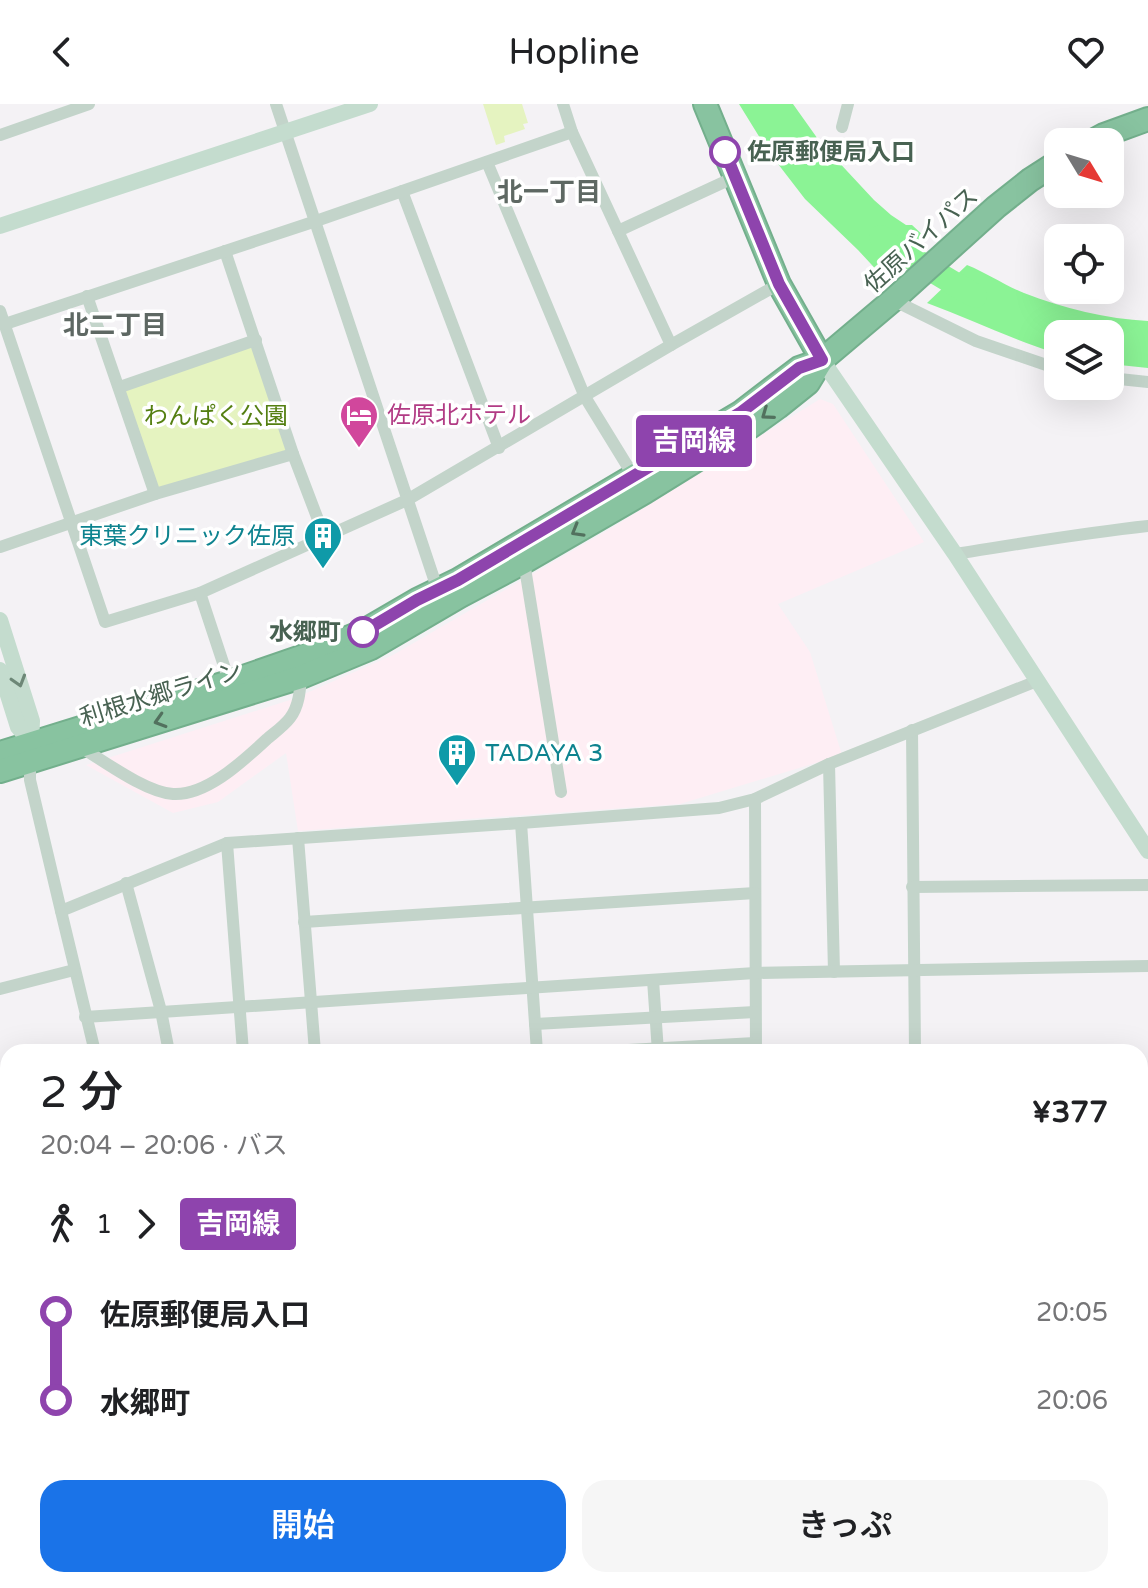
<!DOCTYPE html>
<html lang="ja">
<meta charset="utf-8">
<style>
:root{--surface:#fff;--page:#f6f6f6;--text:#202124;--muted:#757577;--accent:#1a73e8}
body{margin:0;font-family:"Varela Round","Noto Sans JP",sans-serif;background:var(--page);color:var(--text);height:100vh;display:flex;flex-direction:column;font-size:30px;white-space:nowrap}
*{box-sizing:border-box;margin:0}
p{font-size:26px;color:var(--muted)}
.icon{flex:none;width:44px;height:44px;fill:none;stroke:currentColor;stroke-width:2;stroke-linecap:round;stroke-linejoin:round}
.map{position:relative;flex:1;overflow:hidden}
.details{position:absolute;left:0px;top:940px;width:1148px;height:544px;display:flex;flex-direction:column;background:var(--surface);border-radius:24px 24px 0 0;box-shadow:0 8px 32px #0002}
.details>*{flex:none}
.badge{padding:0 16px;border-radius:6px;font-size:28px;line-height:52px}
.needle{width:52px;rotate:128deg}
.tools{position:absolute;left:1044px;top:24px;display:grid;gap:16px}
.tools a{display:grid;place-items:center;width:80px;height:80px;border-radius:16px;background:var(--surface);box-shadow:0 8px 32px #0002;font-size:40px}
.map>.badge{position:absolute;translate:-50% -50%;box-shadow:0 0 0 4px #fff}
.legs{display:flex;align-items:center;gap:12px;height:88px;padding:0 40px;font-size:26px}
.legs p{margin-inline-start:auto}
.summary{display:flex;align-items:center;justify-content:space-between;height:136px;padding:0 40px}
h1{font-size:44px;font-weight:600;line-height:60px}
.button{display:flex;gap:16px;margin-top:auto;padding:16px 40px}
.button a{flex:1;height:92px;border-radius:24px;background:var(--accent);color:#fff;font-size:32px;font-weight:600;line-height:92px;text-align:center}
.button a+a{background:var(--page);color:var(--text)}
ul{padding:0 40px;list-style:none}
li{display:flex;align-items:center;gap:28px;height:88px;font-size:30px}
li i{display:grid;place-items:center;width:12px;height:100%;margin:0 10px;background:currentColor}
li i::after{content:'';width:20px;height:20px;margin:-10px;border:6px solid;border-radius:50%;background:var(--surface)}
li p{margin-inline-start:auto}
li:first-child i{background:linear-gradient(#0000 50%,currentColor 0)}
li:last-child i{background:linear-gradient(currentColor 50%,#0000 0)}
header{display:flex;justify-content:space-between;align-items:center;height:104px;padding:0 40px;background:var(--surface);font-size:36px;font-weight:600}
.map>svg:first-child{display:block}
.commercial{fill:#feeef4}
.green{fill:#e5f3c0}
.water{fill:#8bf395}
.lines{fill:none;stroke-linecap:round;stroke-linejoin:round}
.stream{stroke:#8bf395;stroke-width:4}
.river{stroke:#8bf395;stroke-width:24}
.highway-casing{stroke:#73af8c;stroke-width:26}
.street{stroke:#c3d4ca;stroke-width:12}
.secondary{stroke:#c4dcce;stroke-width:16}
.primary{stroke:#b1d2be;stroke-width:18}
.highway{stroke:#88c3a0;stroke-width:22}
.oneway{stroke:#52715e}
.oneway2{stroke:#6d8777}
.line-1-casing{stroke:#fff;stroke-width:18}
.line-1{stroke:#8e44ad;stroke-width:12}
.stop-1-dot{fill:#fff;stroke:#8e44ad;stroke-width:4}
.labels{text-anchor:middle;stroke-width:7;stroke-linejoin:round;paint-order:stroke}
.stop-label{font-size:24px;font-weight:bold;fill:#486252;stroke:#fff;text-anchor:start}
.street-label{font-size:24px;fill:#486252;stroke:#fff}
.hotel-label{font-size:24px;fill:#b23c85;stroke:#fff;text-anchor:start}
.park-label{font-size:24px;fill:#547f11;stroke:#fff}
.culture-label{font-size:24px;fill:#0d838f;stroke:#fff;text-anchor:end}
.neighbourhood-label{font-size:26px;font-weight:bold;fill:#5e6863;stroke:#fff}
</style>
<header><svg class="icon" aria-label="back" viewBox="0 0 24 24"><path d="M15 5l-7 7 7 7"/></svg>Hopline<svg class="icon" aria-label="heart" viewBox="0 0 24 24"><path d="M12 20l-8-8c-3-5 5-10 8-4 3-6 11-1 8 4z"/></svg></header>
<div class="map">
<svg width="1148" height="1484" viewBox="0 0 1148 1484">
<rect width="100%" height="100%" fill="#f4f2f5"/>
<path class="commercial" d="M820,295L833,300L924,438L778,500L810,548L842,651L680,700L298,727L286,649L218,698L173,709L86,661L293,595L393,551L610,425Z"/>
<g class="green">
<path d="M483,0H522L528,19L523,20L525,25L504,32L505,38L496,41Z"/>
<path d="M256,236L293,350L155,390L120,283Z"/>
</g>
<g class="water">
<path d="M739,0H793L820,38L874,96L891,111L906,121H912L926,134L883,173L858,146L805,95L768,47Z"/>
<path d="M967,161C987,169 1004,181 1024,189C1063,204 1107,215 1148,217V264L1110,260V230H1058V250C1013,236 970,215 927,199Z"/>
</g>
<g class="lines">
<g class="stream">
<path d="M1140,1050H1148"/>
<path d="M0,1097H8"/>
</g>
<path class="river" d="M881,133L890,141L975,192"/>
<defs>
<g id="highway">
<path d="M705,0L779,180L822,256"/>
<path d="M1091,38L1104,31L1148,15"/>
<path d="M0,649L229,578L304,552L362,528L417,496L458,476L740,309L799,264L822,256"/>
<path d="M0,667L301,573L371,544L460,492L524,458L645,388L750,323L778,303L808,279L822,256L893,196L996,103L1030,76L1058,58"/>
</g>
</defs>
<use href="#highway" class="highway-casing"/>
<g class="street">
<path d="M276,0L439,490"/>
<path d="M563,0L572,28L671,241L779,180"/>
<path d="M842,23L848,0"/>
<path d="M0,31L89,0"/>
<path d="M487,58L585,293L636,376"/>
<path d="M402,87L499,344"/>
<path d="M618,127L735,73"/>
<path d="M225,147L293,350L325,434"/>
<path d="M87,192L155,390"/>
<path d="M893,196L976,237L1058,265"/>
<path d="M0,207L105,518L200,489L407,396L671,241"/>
<path d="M5,220L316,117L572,28"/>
<path d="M1110,274L1148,278"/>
<path d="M120,283L256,236"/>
<path d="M0,443L155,390L293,350"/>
<path d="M955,450C1019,440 1083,429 1148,422"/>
<path d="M524,458L561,688"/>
<path d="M200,489L230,580"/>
<path d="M912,626L915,948"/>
<path d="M79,642C104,657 145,688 173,690C207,692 244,656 267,635C274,629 284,622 290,614C299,602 300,587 301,573"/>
<path d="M30,653V676L61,807L227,739L521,719L719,704L755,695L829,660L1037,577"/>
<path d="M829,660L834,868"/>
<path d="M755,695L756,948"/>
<path d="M521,719L537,948"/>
<path d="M298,734L315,948"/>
<path d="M227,739L243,948"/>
<path d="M126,779L161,907L169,948"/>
<path d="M912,783L1148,781"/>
<path d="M61,807L95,948"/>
<path d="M304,818L755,789"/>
<path d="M653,876L658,948"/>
<path d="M0,885L74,866"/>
<path d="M85,913L755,869L1148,862"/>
<path d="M535,920L755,908"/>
<path d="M592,948L755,939"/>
<path d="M1140,1000H1148"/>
<path d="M0,1067H8"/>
<path d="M1140,1103H1148"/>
<path d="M0,1118H8"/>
<path d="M1140,1172H1148"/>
<path d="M1140,1232H1148"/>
<path d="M0,1324L8,1322"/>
<path d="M225,1476L227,1484"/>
<path d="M333,1476L334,1484"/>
<path d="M452,1476L453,1484"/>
<path d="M681,1476L683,1484"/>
<path d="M904,1476L906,1484"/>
<path d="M131,1484L168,1476"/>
<path d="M367,1484L406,1476"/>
</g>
<g class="secondary">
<path d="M0,122L370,0"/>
<path d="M822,256L955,450L1148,747"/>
<path d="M0,516L32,617L31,639"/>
<path d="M0,566L18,623L31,639"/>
</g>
<g class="primary">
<path d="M1140,1396L1148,1392"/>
<path d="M928,1484L951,1476"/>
</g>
<use href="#highway" class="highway"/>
</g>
<defs><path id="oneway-chevron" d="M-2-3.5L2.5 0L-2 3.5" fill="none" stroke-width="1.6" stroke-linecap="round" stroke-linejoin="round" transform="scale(2)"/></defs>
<g class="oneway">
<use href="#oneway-chevron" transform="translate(767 310) rotate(144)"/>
<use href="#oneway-chevron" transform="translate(577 427) rotate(150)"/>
<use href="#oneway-chevron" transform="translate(160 617) rotate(163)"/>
</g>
<use class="oneway2" href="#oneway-chevron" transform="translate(19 577) rotate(73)"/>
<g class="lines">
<defs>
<path id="line-1" d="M363,528L417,496L458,476L740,309L799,264L822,256L779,180L725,48"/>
</defs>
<use href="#line-1" class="line-1-casing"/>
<use href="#line-1" class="line-1"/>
</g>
<defs>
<symbol id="hotel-pin" viewBox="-11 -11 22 30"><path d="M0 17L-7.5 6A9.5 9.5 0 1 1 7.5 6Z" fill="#d1479c" stroke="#fff"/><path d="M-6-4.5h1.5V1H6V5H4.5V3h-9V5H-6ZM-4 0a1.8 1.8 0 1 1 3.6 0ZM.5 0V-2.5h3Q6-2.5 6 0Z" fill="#fff"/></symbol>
<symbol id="building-pin" viewBox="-11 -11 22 30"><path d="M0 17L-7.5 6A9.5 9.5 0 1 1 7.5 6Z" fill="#0f9aa8" stroke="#fff"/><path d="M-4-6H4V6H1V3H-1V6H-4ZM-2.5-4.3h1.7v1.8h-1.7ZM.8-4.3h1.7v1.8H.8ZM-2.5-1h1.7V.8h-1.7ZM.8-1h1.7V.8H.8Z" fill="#fff"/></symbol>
</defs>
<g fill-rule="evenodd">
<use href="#hotel-pin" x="337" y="289" width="44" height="60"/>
<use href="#building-pin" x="301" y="410" width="44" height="60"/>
<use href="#building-pin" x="435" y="627" width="44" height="60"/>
</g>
<g class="stop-1-dot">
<circle cx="725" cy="48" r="14"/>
<circle cx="363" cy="528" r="14"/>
</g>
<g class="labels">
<g class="stop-label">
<text x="747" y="56">佐原郵便局入口</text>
<text x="341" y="536" text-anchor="end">水郷町</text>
</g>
<g class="street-label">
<text transform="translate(921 136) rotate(-42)" y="8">佐原バイパス</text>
<text transform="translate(161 590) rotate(-17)" y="8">利根水郷ライン</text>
</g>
<g class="hotel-label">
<text x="387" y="319">佐原北ホテル</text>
</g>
<g class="park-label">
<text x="216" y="320">わんぱく公園</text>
</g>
<g class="culture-label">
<text x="295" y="440">東葉クリニック佐原</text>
<text x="485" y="657" text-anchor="start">TADAYA 3</text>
</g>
<g class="neighbourhood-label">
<text x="549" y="97">北一丁目</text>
<text x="115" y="230">北二丁目</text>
</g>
</g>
</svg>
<div class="tools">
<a><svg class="needle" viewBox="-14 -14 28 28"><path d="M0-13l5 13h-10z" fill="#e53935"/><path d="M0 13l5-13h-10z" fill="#757577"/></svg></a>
<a><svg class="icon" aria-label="locate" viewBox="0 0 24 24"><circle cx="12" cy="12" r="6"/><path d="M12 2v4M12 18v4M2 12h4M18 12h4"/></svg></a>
<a><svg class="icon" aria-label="layers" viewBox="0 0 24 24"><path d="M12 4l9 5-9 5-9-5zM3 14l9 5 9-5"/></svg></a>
</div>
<b class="badge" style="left:694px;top:337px;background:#8e44ad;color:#fff">吉岡線</b>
<section class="details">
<div class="summary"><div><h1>2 分</h1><p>20:04 – 20:06 · バス</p></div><b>¥377</b></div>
<div class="legs"><svg class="icon" aria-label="walk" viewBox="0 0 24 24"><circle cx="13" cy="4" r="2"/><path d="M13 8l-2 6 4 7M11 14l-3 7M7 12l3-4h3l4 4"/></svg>1<svg class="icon" aria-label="forward" viewBox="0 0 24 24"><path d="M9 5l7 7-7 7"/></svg><b class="badge" style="background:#8e44ad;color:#fff">吉岡線</b></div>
<ul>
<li><i style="color:#8e44ad"></i><b>佐原郵便局入口</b><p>20:05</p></li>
<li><i style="color:#8e44ad"></i><b>水郷町</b><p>20:06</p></li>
</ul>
<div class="button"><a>開始</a><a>きっぷ</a></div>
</section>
</div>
